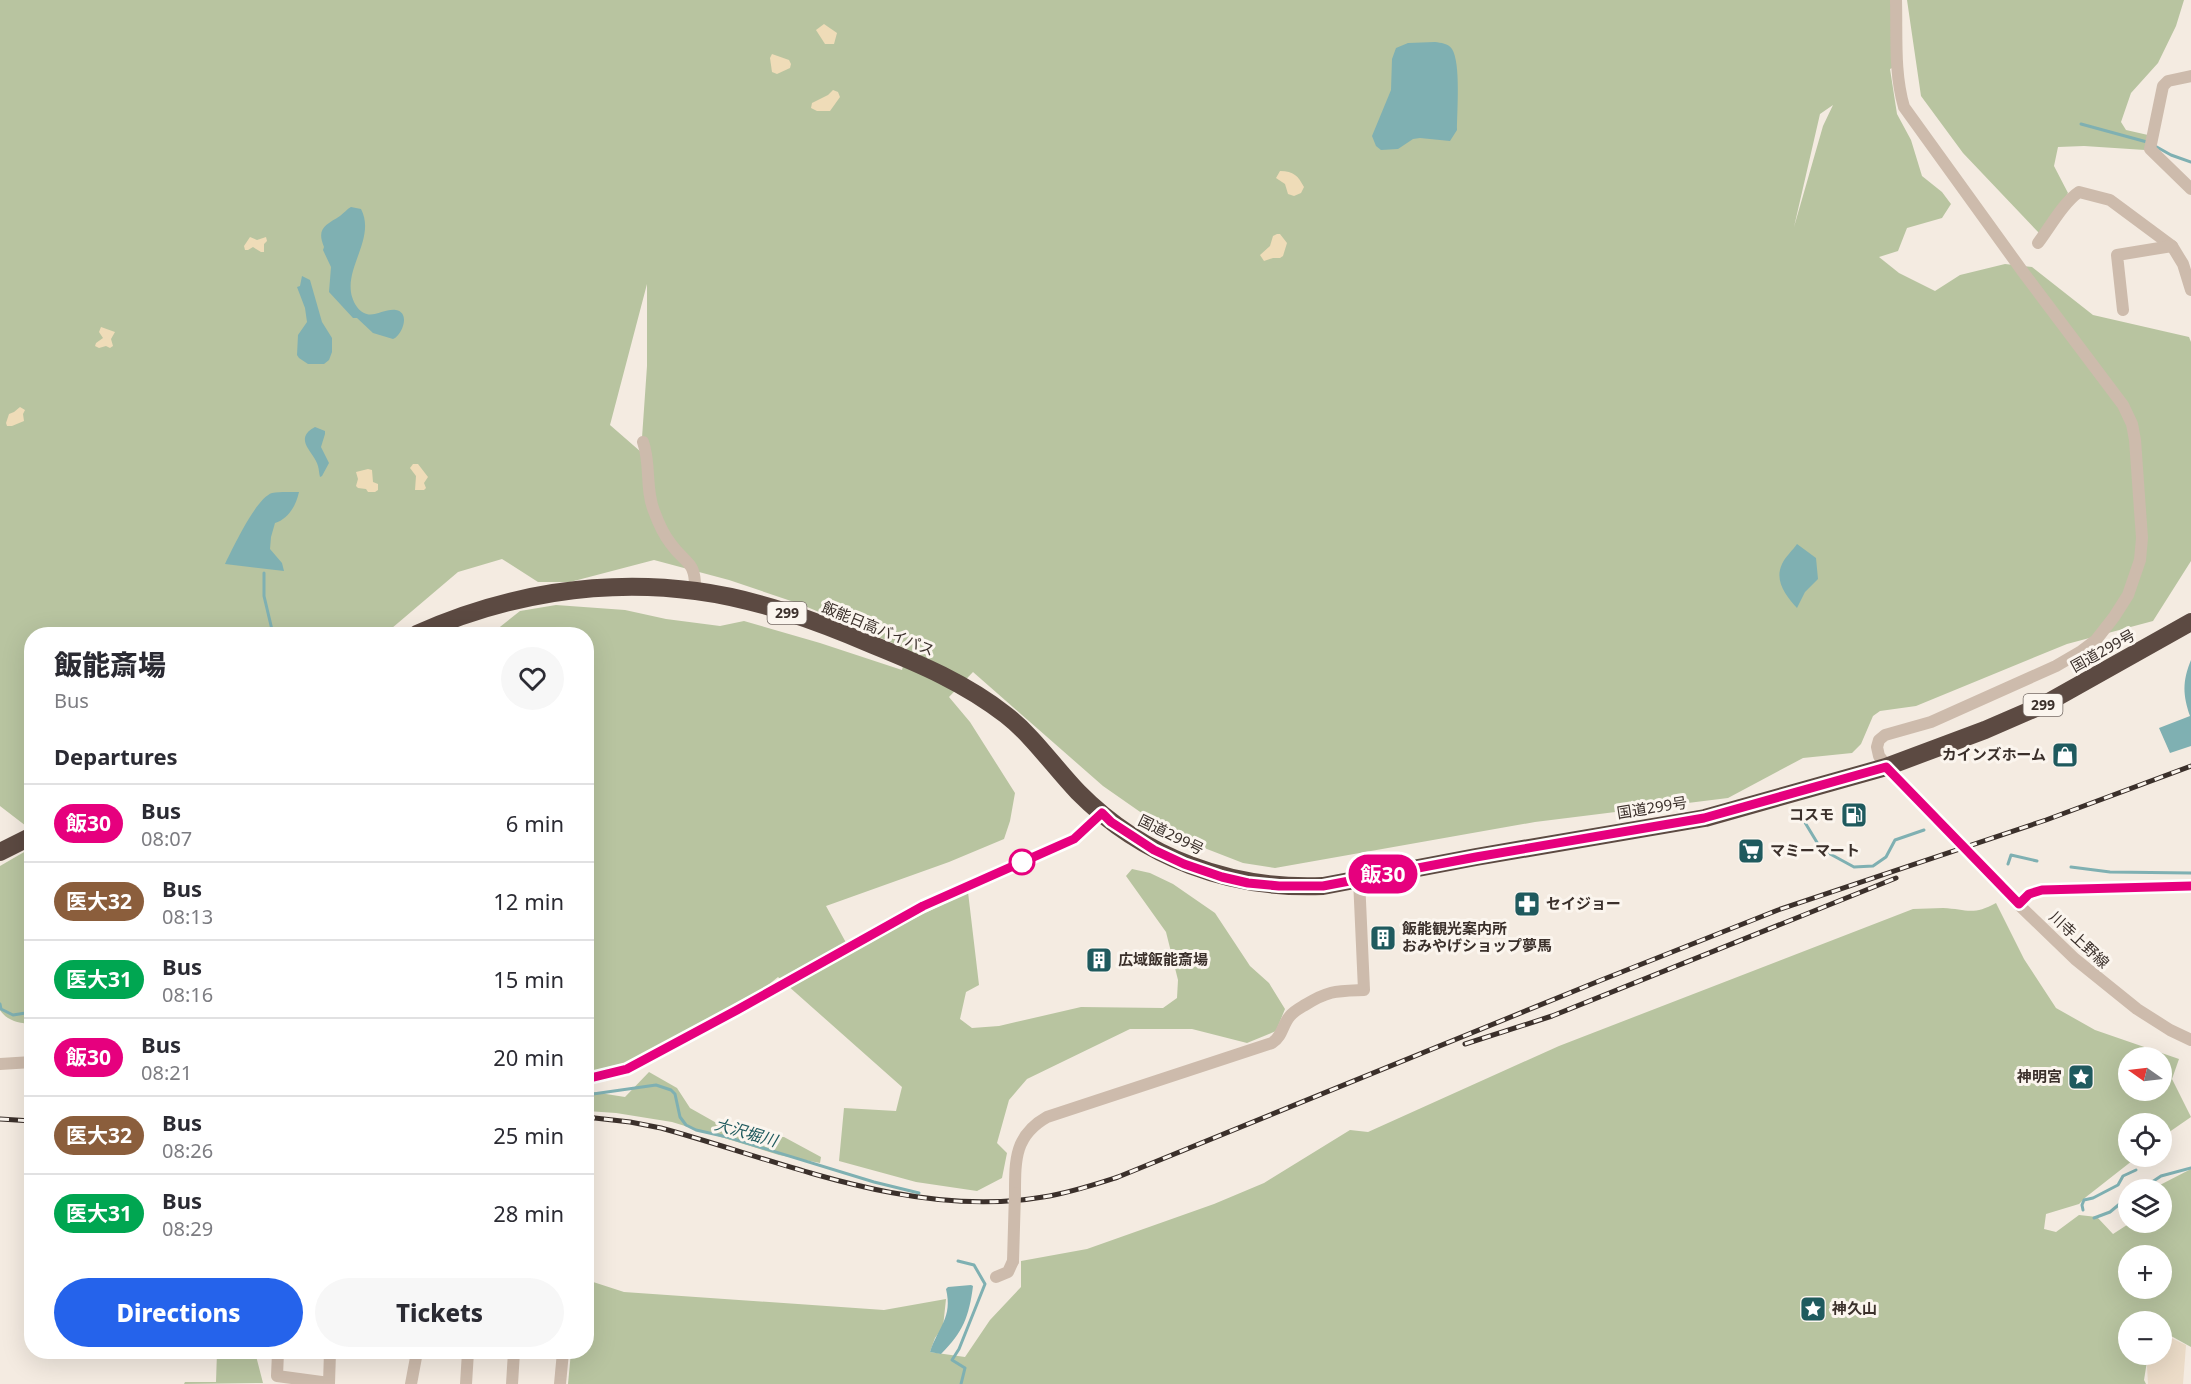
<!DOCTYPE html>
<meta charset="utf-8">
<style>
:root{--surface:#fff;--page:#f7f7f7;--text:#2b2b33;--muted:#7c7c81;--line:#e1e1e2;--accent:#2563eb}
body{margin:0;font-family:"Noto Sans","Noto Sans JP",sans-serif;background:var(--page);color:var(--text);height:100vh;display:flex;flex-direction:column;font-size:22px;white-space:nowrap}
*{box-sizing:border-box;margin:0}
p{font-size:20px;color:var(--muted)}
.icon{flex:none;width:33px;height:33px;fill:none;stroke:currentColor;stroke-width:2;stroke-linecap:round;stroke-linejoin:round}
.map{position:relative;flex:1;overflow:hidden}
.details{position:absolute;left:24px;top:627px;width:570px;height:732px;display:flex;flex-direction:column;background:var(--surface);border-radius:24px;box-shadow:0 6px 24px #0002}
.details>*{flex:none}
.badge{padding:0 12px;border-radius:20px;font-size:21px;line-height:39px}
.needle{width:39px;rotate:284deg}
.controls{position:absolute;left:2118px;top:1047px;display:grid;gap:12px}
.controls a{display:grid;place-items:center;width:54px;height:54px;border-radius:50%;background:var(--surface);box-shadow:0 6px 24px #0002;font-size:30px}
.map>.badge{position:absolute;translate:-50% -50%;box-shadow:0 0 0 3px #fff}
h2{padding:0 30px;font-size:22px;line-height:54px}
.round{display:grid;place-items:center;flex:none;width:63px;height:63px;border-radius:32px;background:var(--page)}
.summary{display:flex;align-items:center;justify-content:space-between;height:102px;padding:0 30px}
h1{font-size:28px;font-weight:800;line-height:45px}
.cta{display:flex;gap:12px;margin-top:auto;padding:12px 30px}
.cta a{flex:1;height:69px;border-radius:36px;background:var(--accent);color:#fff;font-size:24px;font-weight:800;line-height:69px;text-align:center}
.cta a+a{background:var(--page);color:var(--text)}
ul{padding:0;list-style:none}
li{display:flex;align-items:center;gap:18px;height:78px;padding:0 30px;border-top:2px solid var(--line)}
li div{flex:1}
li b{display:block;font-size:22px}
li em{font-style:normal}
li .badge{min-width:66px;font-weight:700;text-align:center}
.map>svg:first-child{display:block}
.green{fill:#b8c4a0;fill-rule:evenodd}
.sand{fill:#efdcb8}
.plaza{fill:#ecdcc8}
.water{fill:#7fb0b2}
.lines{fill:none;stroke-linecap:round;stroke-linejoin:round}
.stream{stroke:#7fb0b2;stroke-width:3}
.minor{stroke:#cdbbac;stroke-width:12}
.highway{stroke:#5c4a42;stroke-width:18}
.rail-casing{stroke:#3b302b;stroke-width:5}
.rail{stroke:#fbf5ee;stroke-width:3;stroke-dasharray:9;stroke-linecap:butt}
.minor-bridge{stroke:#cdbbac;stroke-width:12}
.line-casing{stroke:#fff;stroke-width:14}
.line{stroke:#e6007e;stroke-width:9}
.stop-dot{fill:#fff;stroke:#e6007e;stroke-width:3}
.labels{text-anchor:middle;stroke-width:6;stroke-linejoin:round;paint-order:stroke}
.shield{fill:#fbf5ee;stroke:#756b66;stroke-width:1.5}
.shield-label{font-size:14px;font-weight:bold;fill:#3b302b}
.street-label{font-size:15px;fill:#3b302b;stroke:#fbf5ee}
.poi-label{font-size:15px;font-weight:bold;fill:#3b302b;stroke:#fbf5ee;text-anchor:start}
.water-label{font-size:16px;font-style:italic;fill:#1f5a5e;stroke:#fbf5ee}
</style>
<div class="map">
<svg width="2191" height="1384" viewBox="0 0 2191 1384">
<rect width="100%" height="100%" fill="#f4ebe1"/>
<g class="green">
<path d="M0,0H1899L1900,64L1890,69L1897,114L1911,140L1922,176L1942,192L1951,204L1942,218L1907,228L1898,251L1879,257L1899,273L1935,291L1960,275L2005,264L2032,267L2093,315L2189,337L2191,342V561L2153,621L2067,644L1916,706L1880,711L1873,716L1861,744L1852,753L1803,758L1728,798L1535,822L1275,868L1243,863L1176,837L1103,786L973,672L949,697L970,722L1015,793L1010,821L1004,839L949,862L826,906L850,950L968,892L979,985L966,992L960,1019L972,1028L999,1026L1081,1007L1163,1008L1177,998L1178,980L1166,932L1126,876L1132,869L1150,873L1173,884L1215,913L1250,966L1269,983L1285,1009L1276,1031L1247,1043L1192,1029H1130L1027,1079L1009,1100L997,1143L1007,1153L1002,1178L977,1191L916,1182L839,1161L844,1108L896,1111L902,1087L778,977L737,1010L627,1069L587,1079L586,634H491L520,611L556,605L625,610L666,619L720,626L744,621L820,643L902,670L907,649L800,604L729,580L654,560L570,582H538L502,559L458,572L385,634H32L31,824L26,826L0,806ZM1833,105L1823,126L1794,227L1820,114ZM647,284V366L641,452L610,425Z"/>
<path d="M1907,0H2184L2176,26L2158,63L2131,93L2121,122L2126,130L2148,135L2145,150L2084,146L2058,147L2054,166L2068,193L2043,232L2039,233L1963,153L1921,96Z"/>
<path d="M31,848V1024C19,1023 7,1021 0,1010V866Z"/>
<path d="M1996,903L2024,959L2056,1008L2095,1030L2179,1059L2172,1079L2191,1117L2162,1137V1124H2128V1156L2137,1157L2086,1197L2079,1204L2046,1214L2044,1229L2056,1232L2079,1215L2097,1217L2113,1234L2130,1223L2162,1222V1190L2155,1189L2156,1187L2191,1169V1347L2162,1331V1322H2128V1354L2148,1355L2144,1380L2146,1384H568L571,1352H586L587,1280L624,1292L884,1310L946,1299L943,1327L935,1338L930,1352L965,1357L990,1320L1021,1287V1261L1087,1249L1214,1204L1264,1183L1350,1130L1368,1132L1559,1046L1913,909C1923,909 1933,908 1943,908C1966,909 1973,916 1996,903ZM2128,1058H2162V1090H2128ZM2128,1256H2162V1288H2128Z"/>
<path d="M649,1072L677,1088L690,1108L736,1134L784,1137L821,1157L820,1163L779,1155L672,1122L616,1113L587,1111V1091L625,1097Z"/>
<path d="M217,1352H255L263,1383L184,1384L185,1382H216Z"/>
</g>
<g class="sand">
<path d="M824,24L837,33L834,44H825L816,30Z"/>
<path d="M772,54L789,60L791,64L790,68L777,74L772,72L770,58Z"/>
<path d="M833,90L838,92L840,97L830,111H817L811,108L812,103L828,95Z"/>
<path d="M1280,171C1294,171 1298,176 1304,187L1301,193L1294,196L1288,194L1285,184L1276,178Z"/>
<path d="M1277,234H1280L1287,243L1283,256L1280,258H1273L1264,261L1260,255L1270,246L1273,236Z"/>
<path d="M250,237L257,240L266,237L267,241L264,244V252H261L253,247L248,250H245L244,246Z"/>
<path d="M101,327L115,332L111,339L113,346L110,348L106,346L99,348L95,346L96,343L103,338L99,332Z"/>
<path d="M20,407L25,410L23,414L24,421L12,426H7L6,423L9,414L14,412Z"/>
<path d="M413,464H418L428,477L424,483L426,488L424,490H415L416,476L410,468Z"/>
<path d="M368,469L372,470L373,482L378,484V490L375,492H368L366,489L358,488L356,486L358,479L356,472Z"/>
</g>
<path class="plaza" d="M2165,1335L2186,1345L2183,1384H2148L2147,1366L2151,1355L2162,1354V1340Z"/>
<g class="water">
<path d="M1435,42C1441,43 1448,43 1452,49C1461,63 1457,112 1457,130L1450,141L1420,138L1413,139L1398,149L1381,150L1376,146L1372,136L1391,90L1392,59L1396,48L1408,43Z"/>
<path d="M351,207L361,209C378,242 335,275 357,307C369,323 382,308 396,310C411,313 402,335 393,339L373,333L357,318H353L329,292L331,267L323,250L324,247C316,228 326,225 340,216C344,213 347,209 351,207Z"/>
<path d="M302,276L310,280L322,322L332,338V352L329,360L324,364H308L299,358L297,355L298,335L307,322L305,308L297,287L300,286Z"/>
<path d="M315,427L325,431V434L321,447L329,463L322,476L320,477C319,473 319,470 318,466C315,453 292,439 315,427Z"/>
<path d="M286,492H299C296,506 288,519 275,523L271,537L270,549L282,563L284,571L225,564C233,548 256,498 272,493C276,492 282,492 286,492Z"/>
<path d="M1797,544L1816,558L1818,579L1805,592L1797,608C1786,596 1774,581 1782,564C1785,557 1793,550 1797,544Z"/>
<path d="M2191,660V746L2170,753L2159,728L2190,716C2183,695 2182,682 2191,660Z"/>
<path d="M971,1285L973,1286C969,1317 963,1332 941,1354L930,1352C938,1327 953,1318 946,1289L948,1287Z"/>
</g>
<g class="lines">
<g class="stream">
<path d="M2081,124L2147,142"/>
<path d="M2155,146L2171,155L2191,162"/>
<path d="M264,573V596L273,634"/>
<path d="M1798,811L1821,849L1854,867L1873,866L1886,857L1895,840L1924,830"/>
<path d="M2008,864L2011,855L2037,861"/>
<path d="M2071,867L2110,872L2191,873"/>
<path d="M0,1004L1,1009L13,1015L32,1012"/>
<path d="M586,1095L656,1085L671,1090L675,1094L680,1117L686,1125L696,1130L727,1137L874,1182L919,1193"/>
<path d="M2140,1190L2161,1176L2191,1168"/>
<path d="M2083,1210L2082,1205L2084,1200L2093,1198L2118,1185L2123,1176L2136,1170"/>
<path d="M2094,1218L2110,1212L2128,1197"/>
<path d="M958,1261L974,1265L985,1284L959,1349L952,1360L965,1368L961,1384"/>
</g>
<g class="minor">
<path d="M1896,0C1897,36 1894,73 1904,107L2023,272L2123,405L2132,424L2135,440L2142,538L2140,560L2128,595L2114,617L2096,640L2080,652L2056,666L1931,722L1885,735L1879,740L1877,747L1879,756L1896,778L2019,905L2075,959L2137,1009L2170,1030L2191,1040"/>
<path d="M2191,76L2168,81L2163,86L2150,149L2191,189"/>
<path d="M2038,243C2050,227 2064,202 2079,192L2110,200L2172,246L2183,264L2191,290"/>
<path d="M2123,310L2117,255L2172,246"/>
<path d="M643,442C651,464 645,489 654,511C658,522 663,534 671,544C686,565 696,560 695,591"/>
<path d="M2019,905L2029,894L2042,890L2191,886"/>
<path d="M0,1064L32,1062"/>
<path d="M586,1079L627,1069L737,1010L923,906L1074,839L1102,813"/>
<path d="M1015,1193C1015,1159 1015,1135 1047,1117L1272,1043C1283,1036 1282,1025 1290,1016C1294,1011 1300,1008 1305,1005C1329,990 1337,991 1364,990L1359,879"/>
<path d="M996,1277L1008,1272L1013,1261"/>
<path d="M278,1352L277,1376L329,1383"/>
<path d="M329,1384L330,1352"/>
<path d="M411,1384L417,1352"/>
<path d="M466,1384L468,1352"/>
<path d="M512,1384L514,1352"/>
<path d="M560,1384L563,1352"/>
</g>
<g class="highway">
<path d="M417,634C503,595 601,578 696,591C757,599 817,621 873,645C920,664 965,683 1006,715C1033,736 1054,767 1078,792C1143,858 1231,890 1323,886L1476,857L1705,818L1886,767L1985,730L2045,704L2191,622"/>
<path d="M0,852L32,836"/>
</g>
<defs>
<g id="rail">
<path d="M1465,1044L1552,1016L1896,878"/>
<path d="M586,1117L630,1122L661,1128C785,1162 913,1219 1043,1197C1069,1193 1093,1185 1118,1177L1599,981L1778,910L2046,820L2191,766"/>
<path d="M0,1119L32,1121"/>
</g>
</defs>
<use href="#rail" class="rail-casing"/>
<use href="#rail" class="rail"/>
<path class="minor-bridge" d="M1013,1261L1015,1193"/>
</g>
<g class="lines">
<defs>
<path id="line" d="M586,1079L627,1069L737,1010L923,906L1074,839L1102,813L1111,822L1154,850L1184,864L1222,877L1248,883L1279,886H1323L1476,857L1704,818L1886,767L2019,904L2029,894L2042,890L2191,886"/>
</defs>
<use href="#line" class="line-casing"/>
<use href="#line" class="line"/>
</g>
<defs>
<symbol id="shop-square" viewBox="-11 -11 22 22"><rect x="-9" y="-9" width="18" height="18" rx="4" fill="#1f5a5e" stroke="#fbf5ee"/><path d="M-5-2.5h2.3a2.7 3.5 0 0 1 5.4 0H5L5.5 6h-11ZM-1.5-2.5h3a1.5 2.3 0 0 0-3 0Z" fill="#fff"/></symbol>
<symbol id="fuel-square" viewBox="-11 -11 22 22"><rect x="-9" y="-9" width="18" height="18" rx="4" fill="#1f5a5e" stroke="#fbf5ee"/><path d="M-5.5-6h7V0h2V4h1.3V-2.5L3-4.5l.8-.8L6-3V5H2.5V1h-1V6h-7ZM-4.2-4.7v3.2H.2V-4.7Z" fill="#fff"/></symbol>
<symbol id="supermarket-square" viewBox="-11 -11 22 22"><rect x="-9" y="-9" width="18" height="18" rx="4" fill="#1f5a5e" stroke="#fbf5ee"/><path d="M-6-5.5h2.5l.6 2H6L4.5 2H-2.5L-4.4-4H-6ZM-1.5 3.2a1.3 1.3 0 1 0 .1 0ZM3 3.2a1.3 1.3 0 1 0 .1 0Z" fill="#fff"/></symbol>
<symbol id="pharmacy-square" viewBox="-11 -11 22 22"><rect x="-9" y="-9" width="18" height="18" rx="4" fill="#1f5a5e" stroke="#fbf5ee"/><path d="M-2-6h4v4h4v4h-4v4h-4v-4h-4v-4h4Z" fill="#fff"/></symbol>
<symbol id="building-square" viewBox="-11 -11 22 22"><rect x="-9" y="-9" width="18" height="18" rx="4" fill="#1f5a5e" stroke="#fbf5ee"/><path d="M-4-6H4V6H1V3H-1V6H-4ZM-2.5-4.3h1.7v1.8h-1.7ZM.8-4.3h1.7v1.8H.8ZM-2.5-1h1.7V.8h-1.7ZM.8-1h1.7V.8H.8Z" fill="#fff"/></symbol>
<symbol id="sight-square" viewBox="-11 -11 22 22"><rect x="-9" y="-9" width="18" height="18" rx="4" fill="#1f5a5e" stroke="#fbf5ee"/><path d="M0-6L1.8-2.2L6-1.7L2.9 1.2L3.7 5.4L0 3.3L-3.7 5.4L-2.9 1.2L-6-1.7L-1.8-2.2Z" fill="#fff"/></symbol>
</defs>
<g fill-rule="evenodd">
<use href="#shop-square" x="2050" y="740" width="30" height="30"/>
<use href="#fuel-square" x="1839" y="800" width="30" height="30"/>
<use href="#supermarket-square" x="1736" y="836" width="30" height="30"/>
<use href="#pharmacy-square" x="1512" y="889" width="30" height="30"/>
<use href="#building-square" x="1368" y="923" width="30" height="30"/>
<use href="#building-square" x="1084" y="945" width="30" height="30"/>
<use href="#sight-square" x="2066" y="1062" width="30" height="30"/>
<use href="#sight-square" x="1798" y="1294" width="30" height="30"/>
</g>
<circle class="stop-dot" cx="1022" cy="862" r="12"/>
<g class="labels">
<g class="shield">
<rect x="767.5" y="602" width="39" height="22" rx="4.5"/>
<rect x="2023.5" y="694" width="39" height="22" rx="4.5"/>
</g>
<g class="shield-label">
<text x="787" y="618">299</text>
<text x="2043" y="710">299</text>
</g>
<g class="street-label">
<text transform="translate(878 629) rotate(22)" y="5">飯能日高バイパス</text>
<text transform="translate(2103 651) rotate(-29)" y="5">国道299号</text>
<text transform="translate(1652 808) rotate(-9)" y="5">国道299号</text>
<text transform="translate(1171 835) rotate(26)" y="5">国道299号</text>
<text transform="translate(2079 940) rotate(43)" y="5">川寺上野線</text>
</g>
<g class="poi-label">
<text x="2046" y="760" text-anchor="end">カインズホーム</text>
<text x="1834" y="820" text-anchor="end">コスモ</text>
<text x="1770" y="856">マミーマート</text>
<text x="1546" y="909">セイジョー</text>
<text x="1402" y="934">飯能観光案内所<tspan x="1402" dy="17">おみやげショップ夢馬</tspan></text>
<text x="1118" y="965">広域飯能斎場</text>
<text x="2062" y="1082" text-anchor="end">神明宮</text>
<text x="1832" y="1314">神久山</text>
</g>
<g class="water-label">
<text transform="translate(746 1132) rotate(16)" y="6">大沢堀川</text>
</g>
</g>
</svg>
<div class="controls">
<a><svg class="needle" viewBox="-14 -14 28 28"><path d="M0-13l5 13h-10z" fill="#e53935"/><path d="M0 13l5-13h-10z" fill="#7c7c81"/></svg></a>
<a><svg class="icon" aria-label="locate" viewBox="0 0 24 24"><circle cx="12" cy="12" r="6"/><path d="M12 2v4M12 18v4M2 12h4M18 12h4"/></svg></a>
<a><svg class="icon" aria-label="layers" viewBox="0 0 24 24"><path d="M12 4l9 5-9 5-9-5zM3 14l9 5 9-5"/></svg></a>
<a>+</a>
<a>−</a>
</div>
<b class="badge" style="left:1383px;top:874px;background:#e6007e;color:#fff">飯30</b>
<section class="details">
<div class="summary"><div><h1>飯能斎場</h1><p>Bus</p></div><a class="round"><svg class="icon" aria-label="heart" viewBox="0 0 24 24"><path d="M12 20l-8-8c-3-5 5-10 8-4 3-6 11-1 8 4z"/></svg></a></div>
<h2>Departures</h2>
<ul>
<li><span class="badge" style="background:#e6007e;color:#fff">飯30</span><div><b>Bus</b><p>08:07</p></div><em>6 min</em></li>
<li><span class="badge" style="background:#8b5e3c;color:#fff">医大32</span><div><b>Bus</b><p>08:13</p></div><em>12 min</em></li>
<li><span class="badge" style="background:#00a651;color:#fff">医大31</span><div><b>Bus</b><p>08:16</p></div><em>15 min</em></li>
<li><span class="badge" style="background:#e6007e;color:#fff">飯30</span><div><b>Bus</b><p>08:21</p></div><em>20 min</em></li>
<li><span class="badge" style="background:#8b5e3c;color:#fff">医大32</span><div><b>Bus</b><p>08:26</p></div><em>25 min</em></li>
<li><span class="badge" style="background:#00a651;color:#fff">医大31</span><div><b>Bus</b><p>08:29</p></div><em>28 min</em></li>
</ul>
<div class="cta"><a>Directions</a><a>Tickets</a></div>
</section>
</div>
